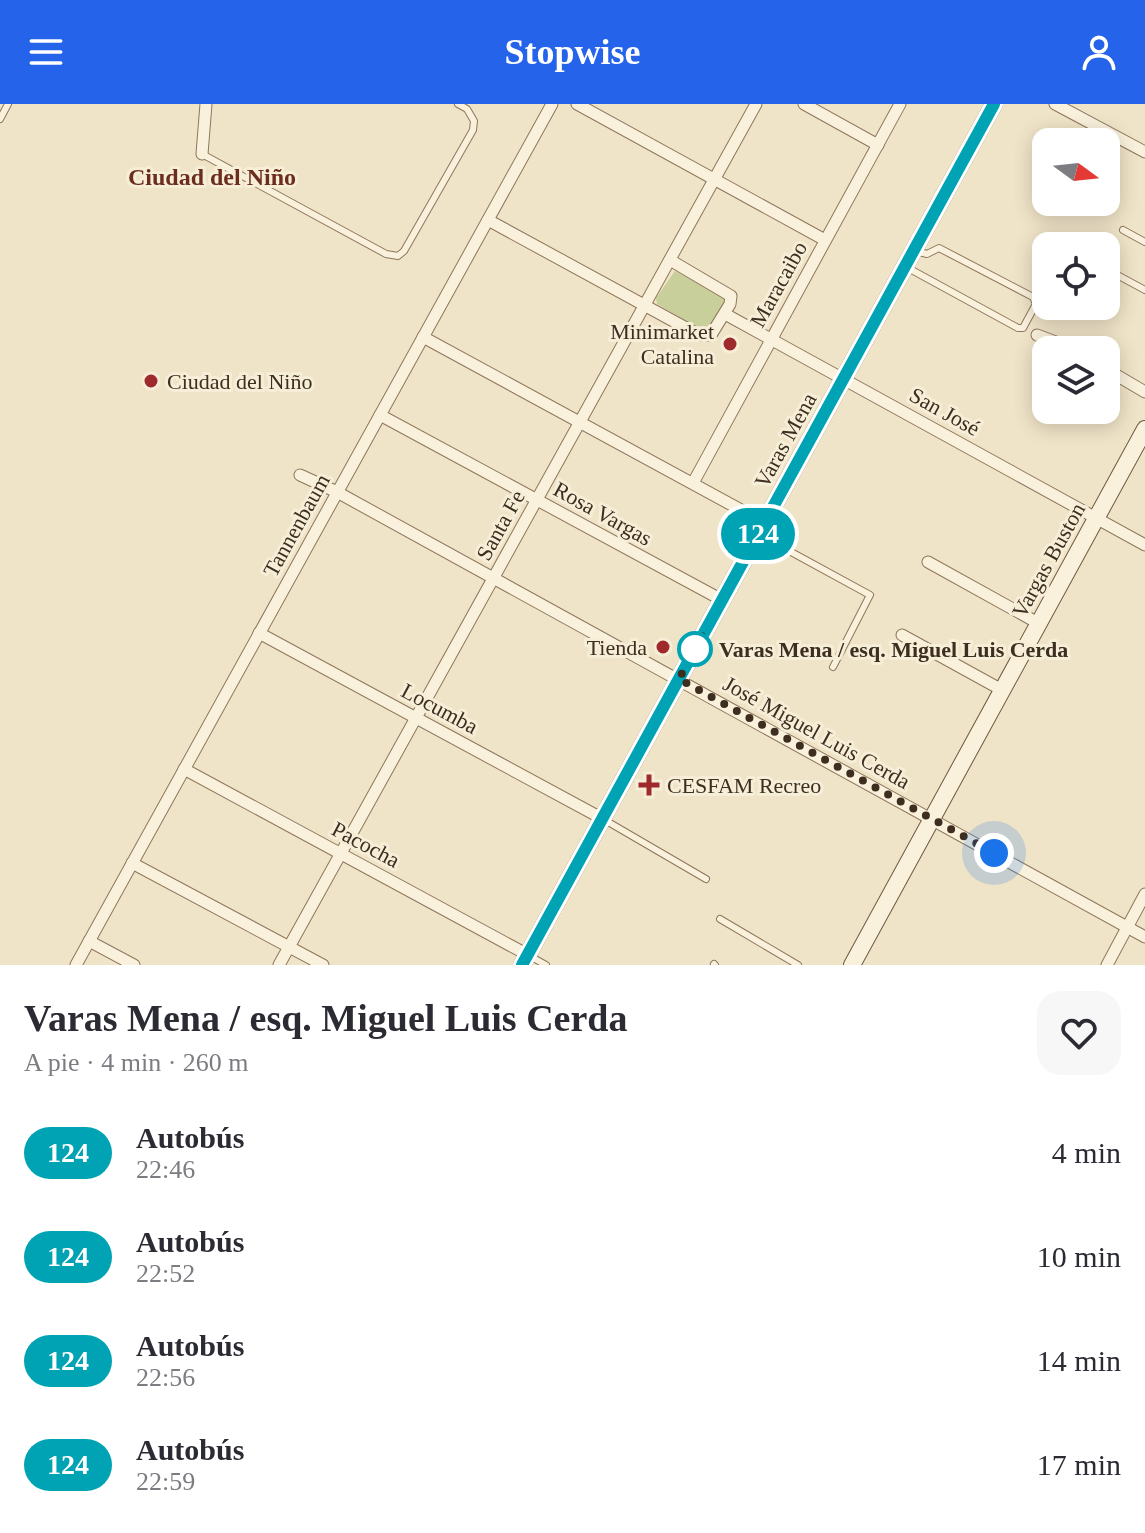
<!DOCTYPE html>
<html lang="es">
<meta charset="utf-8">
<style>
:root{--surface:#fff;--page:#f7f7f7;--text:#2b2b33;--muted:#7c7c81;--accent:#2563eb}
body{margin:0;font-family:Georgia,serif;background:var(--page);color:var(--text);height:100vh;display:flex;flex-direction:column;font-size:30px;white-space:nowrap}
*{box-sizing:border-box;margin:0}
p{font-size:26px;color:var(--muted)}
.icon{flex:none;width:44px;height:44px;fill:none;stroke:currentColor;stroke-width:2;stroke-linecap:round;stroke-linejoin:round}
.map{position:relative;height:861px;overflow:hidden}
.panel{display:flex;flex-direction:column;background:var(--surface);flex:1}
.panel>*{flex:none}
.badge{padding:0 16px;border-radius:26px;font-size:28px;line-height:52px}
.needle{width:52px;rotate:105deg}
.fabs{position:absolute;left:1032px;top:24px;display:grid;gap:16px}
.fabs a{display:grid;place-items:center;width:88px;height:88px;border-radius:16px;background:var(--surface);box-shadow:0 4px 20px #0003;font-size:40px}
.you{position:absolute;width:40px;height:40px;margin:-20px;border:6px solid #fff;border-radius:50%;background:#1a73e8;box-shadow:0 0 0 12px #1a73e833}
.map>.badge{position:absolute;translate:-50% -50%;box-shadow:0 0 0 4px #fff}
.round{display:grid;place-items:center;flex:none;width:84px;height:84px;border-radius:24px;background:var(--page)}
.head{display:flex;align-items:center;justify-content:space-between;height:136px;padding:0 24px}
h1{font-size:38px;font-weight:600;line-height:60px}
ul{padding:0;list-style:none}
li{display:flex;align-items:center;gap:24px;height:104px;padding:0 24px}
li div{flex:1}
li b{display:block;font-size:30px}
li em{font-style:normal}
li .badge{min-width:88px;font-weight:700;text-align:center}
header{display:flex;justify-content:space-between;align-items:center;height:104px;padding:0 24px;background:var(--accent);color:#fff;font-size:36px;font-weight:600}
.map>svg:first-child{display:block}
.green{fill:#c9cf9b}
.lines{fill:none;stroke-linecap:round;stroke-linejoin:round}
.lane-casing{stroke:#8d765c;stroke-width:8}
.street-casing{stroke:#8d765c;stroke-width:13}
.secondary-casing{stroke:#6f573f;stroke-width:18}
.lane{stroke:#faf1dc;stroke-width:6}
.street{stroke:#faf1dc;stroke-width:11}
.secondary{stroke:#faf1dc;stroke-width:16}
.line-casing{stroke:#fff;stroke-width:18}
.line{stroke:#00a3b4;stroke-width:12}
.walk{stroke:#3d2e20;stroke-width:8;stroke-dasharray:0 14.4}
.poi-dot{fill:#9e2a2b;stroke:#f7eed8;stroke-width:3}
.stop-dot{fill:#fff;stroke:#00a3b4;stroke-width:4}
.labels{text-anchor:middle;stroke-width:6;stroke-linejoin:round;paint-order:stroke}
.street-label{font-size:22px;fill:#3d2e20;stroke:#f7eed8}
.poi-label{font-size:22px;fill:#3d2e20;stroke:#f7eed8;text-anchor:end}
.stop-label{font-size:22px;font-weight:bold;fill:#3d2e20;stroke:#f7eed8;text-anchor:start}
.neighbourhood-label{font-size:24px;font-weight:bold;fill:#6b2e1e;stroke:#f7eed8}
</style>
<header><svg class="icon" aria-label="menu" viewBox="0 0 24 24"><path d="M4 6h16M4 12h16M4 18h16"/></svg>Stopwise<svg class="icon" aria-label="person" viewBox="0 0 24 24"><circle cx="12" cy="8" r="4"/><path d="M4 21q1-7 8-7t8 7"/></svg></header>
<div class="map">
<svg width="1145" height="861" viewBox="0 0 1145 861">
<rect width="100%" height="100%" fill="#f0e4c8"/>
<path class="green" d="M675,167L724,193V202L711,223L700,225L657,200L656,194Z"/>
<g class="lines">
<defs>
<g id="lane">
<path d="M0,15L8,0"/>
<path d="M202,50L386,150L398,152L404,147L473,26L474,17L467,5L458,0"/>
<path d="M1123,126L1145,138"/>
<path d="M908,164L1018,224H1023L1036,200L1033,193L939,144L927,150L915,147"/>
<path d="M1106,165L1145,186"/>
<path d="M758,430L870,491L833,563"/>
<path d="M603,715L706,775"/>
<path d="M720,815L798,861"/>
<path d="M528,851L546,861"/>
<path d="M714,860L715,861"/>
</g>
<g id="street">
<path d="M577,0L825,136"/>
<path d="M804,0L878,41"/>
<path d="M1055,0L1145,48"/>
<path d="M202,50L206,0"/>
<path d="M488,116L699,231H711L730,200L731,192L670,156"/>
<path d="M725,210L1145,441"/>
<path d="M1037,231L1077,246"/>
<path d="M423,233L765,419"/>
<path d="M1106,265L1145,288"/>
<path d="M380,311L722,496"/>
<path d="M300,371L337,388L1145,833"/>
<path d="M693,379L900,0"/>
<path d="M928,458L1038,519"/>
<path d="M259,529L603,715"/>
<path d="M902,531L1002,586"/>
<path d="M184,665L528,851"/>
<path d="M132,759L323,861"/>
<path d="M89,837L134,861"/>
<path d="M76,861L552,0"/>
<path d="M279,861L756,0"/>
<path d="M1107,861L1145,790"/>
</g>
<g id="secondary">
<path d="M522,861L994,0"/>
<path d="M852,861L1145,325"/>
</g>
</defs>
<use href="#lane" class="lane-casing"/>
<use href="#street" class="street-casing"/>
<use href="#secondary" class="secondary-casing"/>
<use href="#lane" class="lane"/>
<use href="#street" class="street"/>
<use href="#secondary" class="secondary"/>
</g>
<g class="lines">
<defs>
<path id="line" d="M522,861L994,0"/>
</defs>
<use href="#line" class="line-casing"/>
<use href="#line" class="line"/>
<path class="walk" d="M695,545L702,532L679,575L994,749"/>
</g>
<g class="poi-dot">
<circle cx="730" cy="240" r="8"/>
<circle cx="151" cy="277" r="8"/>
<circle cx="663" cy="543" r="8"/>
<path d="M645 669h8v8h8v8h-8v8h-8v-8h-8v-8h8z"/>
</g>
<circle class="stop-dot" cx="695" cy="545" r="16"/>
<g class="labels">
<g class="street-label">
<text transform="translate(778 180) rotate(-61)" y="8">Maracaibo</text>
<text transform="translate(945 307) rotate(29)" y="8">San José</text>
<text transform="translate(785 336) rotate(-61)" y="8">Varas Mena</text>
<text transform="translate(603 409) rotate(29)" y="8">Rosa Vargas</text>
<text transform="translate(296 421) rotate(-61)" y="8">Tannenbaum</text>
<text transform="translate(500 421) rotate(-61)" y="8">Santa Fe</text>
<text transform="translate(1048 456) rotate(-61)" y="8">Vargas Buston</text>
<text transform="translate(440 604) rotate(28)" y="8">Locumba</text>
<text transform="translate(817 628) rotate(29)" y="8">José Miguel Luis Cerda</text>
<text transform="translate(366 740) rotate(28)" y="8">Pacocha</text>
</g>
<g class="poi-label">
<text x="714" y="235">Minimarket<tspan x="714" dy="25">Catalina</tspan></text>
<text x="167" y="285" text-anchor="start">Ciudad del Niño</text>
<text x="647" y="551">Tienda</text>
<text x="667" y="689" text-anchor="start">CESFAM Recreo</text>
</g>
<g class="stop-label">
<text x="719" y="553">Varas Mena / esq. Miguel Luis Cerda</text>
</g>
<g class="neighbourhood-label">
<text x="212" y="81">Ciudad del Niño</text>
</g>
</g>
</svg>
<div class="fabs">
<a><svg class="needle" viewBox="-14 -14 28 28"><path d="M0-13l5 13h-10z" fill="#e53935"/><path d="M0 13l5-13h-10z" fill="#7c7c81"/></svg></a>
<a><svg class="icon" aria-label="locate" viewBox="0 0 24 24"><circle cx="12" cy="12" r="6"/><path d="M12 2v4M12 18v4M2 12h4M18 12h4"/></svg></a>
<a><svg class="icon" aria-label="layers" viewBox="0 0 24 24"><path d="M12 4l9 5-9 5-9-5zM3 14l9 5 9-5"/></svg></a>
</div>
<div class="you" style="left:994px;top:749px"></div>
<b class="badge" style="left:758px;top:430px;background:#00a3b4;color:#fff">124</b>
</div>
<section class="panel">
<div class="head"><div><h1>Varas Mena / esq. Miguel Luis Cerda</h1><p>A pie · 4 min · 260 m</p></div><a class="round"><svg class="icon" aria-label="heart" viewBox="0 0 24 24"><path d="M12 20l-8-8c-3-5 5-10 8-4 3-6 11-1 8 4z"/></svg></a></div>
<ul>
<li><span class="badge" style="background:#00a3b4;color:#fff">124</span><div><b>Autobús</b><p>22:46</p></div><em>4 min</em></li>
<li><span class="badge" style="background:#00a3b4;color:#fff">124</span><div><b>Autobús</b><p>22:52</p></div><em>10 min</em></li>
<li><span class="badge" style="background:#00a3b4;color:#fff">124</span><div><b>Autobús</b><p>22:56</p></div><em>14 min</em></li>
<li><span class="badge" style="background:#00a3b4;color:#fff">124</span><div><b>Autobús</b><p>22:59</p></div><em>17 min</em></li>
</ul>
</section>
